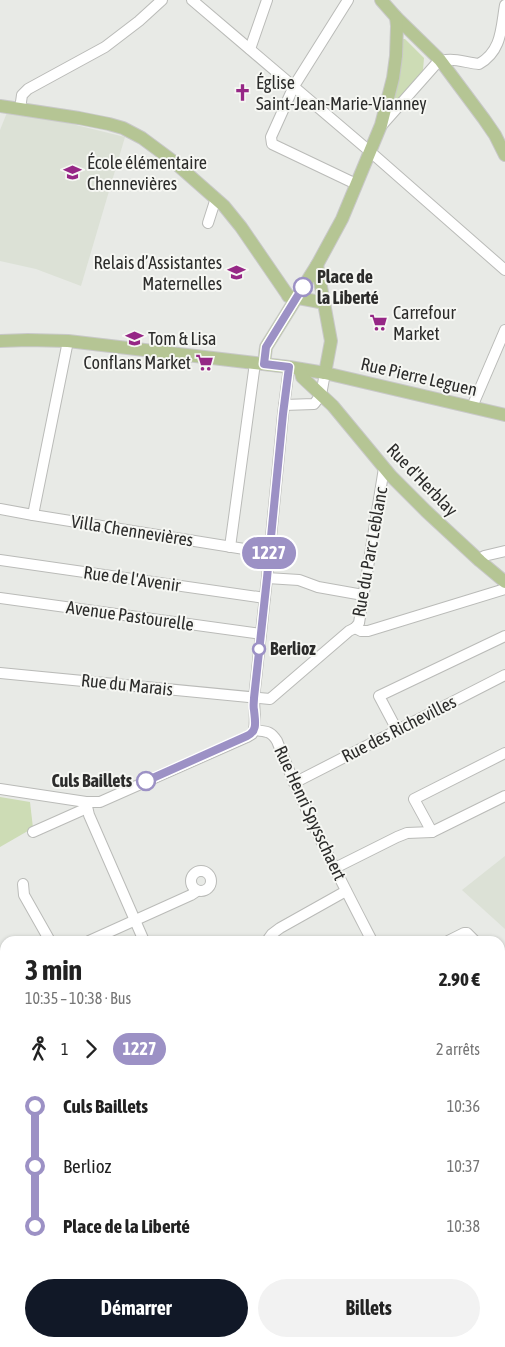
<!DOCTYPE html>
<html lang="fr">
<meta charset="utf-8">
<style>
:root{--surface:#fff;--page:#f2f2f2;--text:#222;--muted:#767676;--accent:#111827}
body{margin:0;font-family:"Asap Condensed",sans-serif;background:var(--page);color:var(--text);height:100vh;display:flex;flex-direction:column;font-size:19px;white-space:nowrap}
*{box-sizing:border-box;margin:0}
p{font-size:16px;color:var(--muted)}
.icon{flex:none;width:28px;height:28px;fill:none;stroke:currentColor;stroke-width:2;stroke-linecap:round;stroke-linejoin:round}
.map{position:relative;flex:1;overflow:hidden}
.side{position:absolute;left:0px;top:936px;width:505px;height:411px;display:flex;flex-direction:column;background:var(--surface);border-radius:15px 15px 0 0;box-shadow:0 1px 4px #0004}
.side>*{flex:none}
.badge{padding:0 10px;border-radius:16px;font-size:18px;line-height:32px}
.map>.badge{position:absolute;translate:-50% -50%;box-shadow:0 0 0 2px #fff}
.legs{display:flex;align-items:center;gap:8px;height:55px;padding:0 25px;font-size:16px}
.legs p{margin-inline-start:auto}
.headline{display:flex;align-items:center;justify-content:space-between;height:85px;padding:0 25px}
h1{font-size:28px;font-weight:700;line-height:38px}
.button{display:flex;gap:10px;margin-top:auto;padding:10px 25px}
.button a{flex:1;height:58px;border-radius:30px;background:var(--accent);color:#fff;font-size:20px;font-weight:700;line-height:58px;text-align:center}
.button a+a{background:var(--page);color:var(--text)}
ul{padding:0 25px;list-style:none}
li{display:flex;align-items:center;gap:18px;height:60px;font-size:19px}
li i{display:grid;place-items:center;width:8px;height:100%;margin:0 6px;background:currentColor}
li i::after{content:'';width:12px;height:12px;margin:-6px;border:4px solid;border-radius:50%;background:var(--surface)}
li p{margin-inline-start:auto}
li:first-child i{background:linear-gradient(#0000 50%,currentColor 0)}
li:last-child i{background:linear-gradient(currentColor 50%,#0000 0)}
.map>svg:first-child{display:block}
.built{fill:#dce1d6}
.green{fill:#cddcb5}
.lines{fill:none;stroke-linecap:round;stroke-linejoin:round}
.minor-casing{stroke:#babbb8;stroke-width:12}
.major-casing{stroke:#c8c8c8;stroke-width:14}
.minor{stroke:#fff;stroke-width:10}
.major{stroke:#b5c594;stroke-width:12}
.rail-casing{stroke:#888986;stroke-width:4}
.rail{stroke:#f6f7f3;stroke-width:2;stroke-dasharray:5.5;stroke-linecap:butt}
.line-1-casing{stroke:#fff;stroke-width:11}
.line-1{stroke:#9c91c5;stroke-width:8}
.stop-1-dot{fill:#fff;stroke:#9c91c5;stroke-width:2.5}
.labels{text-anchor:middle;stroke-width:4;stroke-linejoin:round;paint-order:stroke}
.poi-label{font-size:18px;fill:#2c2c2b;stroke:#f6f7f3;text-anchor:start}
.stop-label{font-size:18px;font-weight:bold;fill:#2c2c2b;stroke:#f6f7f3;text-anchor:start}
.street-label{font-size:18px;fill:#2c2c2b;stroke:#f6f7f3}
</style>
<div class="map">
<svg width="505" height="1347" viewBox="0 0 505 1347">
<rect width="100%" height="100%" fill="#e8eae6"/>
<g class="built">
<path d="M8,110L72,124L125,137L81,286L36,269L0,261V130Z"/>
<path d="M505,856V929L462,890Z"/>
<path d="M0,968L5,975V1004L0,997Z"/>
<path d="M238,1343H259L262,1347H241Z"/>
</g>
<g class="green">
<path d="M403,39H405L424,58L423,70L398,102H396L393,100L400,41Z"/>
<path d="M0,797L30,802L33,828L0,847Z"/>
<path d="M505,1081V1152L500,1151V1085H501Z"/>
</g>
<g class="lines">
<defs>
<g id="minor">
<path d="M192,0L374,155L505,270"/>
<path d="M348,0L294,86L271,137L272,144L356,184"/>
<path d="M250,49L267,0"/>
<path d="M20,109L22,95L28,89L105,47L139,21L162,0"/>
<path d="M382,125L436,64C448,55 465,63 479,64C502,51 501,28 505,5"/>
<path d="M208,223L216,198"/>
<path d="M68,341L33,515L269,553"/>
<path d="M284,405L314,404L321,395L325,373"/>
<path d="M472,407L505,330"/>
<path d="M0,509L33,515"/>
<path d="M230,547L255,363"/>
<path d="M0,560L265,598"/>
<path d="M480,561L484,556L505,551"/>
<path d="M267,578L299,580L318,587L363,595"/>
<path d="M0,598L261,634"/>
<path d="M355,628L359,623L384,468"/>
<path d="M355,628L361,631H368L505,589"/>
<path d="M0,673L270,699L349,631L355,628"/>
<path d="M254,730C256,719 254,709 254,698L267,578L283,414L289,367"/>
<path d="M254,730C266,732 270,730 277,741C304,810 338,875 372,941"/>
<path d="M397,730L379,696L505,636"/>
<path d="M294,783L505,675"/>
<path d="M0,789L86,802H100L247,737L252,734L254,730"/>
<path d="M86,802L89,815L144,941"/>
<path d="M33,832L87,808"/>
<path d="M432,832L414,799L505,753"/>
<path d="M339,866L397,837L407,833L432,832L505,796"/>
<circle cx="201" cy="881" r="10"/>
<path d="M23,884L24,895L50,941"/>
<path d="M89,941L191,895L197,891"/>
<path d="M267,941L272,934L280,928L346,891"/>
<path d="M448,941L464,933H467L475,941"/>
<path d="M500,965L505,968"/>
<path d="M500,1044L505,1049"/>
<path d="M500,1163L505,1162"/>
<path d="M500,1323L505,1319"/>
<path d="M346,1342L348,1347"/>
<path d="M466,1347L472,1342"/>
</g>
<g id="major">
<path d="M381,0L396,17L440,60L484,119L495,135L505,155"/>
<path d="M0,106L79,118L109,124L123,128L142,138L173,161L224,206L241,227L287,294L288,296L325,303"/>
<path d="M317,265L331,341L325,373"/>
<path d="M0,341L28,340L68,341L289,367L325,373L505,415"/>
<path d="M264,364L266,347L317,265L342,219L381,125L393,78L396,56L397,26L396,17"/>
<path d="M300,369L302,377L333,406L391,476L426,511L480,561L505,582"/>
</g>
</defs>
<use href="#minor" class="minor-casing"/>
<use href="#major" class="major-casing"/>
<use href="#minor" class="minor"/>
<use href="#major" class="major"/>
<defs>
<g id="rail">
<path d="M0,975L5,982"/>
<path d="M246,1342L249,1347"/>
</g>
</defs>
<use href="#rail" class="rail-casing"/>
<use href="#rail" class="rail"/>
</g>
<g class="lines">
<defs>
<path id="line-1" d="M146,781L247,736C258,731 255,721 254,710C253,706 254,702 254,698L267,578L283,414L289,367L264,364L266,347L303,287"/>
</defs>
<use href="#line-1" class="line-1-casing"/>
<use href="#line-1" class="line-1"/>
</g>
<defs>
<symbol id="church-bare" viewBox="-9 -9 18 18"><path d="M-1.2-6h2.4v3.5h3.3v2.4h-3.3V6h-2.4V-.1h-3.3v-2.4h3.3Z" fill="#962786" stroke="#f6f7f3" stroke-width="2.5" paint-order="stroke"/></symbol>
<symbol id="school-bare" viewBox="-9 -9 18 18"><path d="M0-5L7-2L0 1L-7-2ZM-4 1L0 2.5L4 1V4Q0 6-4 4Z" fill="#962786" stroke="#f6f7f3" stroke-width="2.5" paint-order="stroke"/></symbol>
<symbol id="supermarket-bare" viewBox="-9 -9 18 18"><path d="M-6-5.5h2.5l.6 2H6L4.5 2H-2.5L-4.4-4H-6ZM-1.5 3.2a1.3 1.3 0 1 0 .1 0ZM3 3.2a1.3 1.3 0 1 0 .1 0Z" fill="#962786" stroke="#f6f7f3" stroke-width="2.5" paint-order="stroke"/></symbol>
</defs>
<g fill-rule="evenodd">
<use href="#church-bare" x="230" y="80" width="25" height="25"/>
<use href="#school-bare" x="60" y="160" width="25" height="25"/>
<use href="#school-bare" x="224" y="260" width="25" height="25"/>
<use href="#supermarket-bare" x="366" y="310" width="25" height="25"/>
<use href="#school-bare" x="122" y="326" width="25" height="25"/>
<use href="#supermarket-bare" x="192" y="350" width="25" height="25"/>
</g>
<g class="stop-1-dot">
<circle cx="303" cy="287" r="9"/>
<circle cx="259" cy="649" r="6"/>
<circle cx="146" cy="781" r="9"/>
</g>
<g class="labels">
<g class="poi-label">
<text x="256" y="89">Église<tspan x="256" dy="21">Saint-Jean-Marie-Vianney</tspan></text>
<text x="87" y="169">École élémentaire<tspan x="87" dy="21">Chennevières</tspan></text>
<text x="222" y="269" text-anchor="end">Relais d’Assistantes<tspan x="222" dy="21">Maternelles</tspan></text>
<text x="393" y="319">Carrefour<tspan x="393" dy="21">Market</tspan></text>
<text x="148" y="345">Tom &amp; Lisa</text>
<text x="191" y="369" text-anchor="end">Conflans Market</text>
</g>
<g class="stop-label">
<text x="317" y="283">Place de<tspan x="317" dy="21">la Liberté</tspan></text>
<text x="270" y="655">Berlioz</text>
<text x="132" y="787" text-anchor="end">Culs Baillets</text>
</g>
<g class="street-label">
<text transform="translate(419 377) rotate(13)" y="6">Rue Pierre Leguen</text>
<text transform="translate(422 480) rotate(46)" y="6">Rue d'Herblay</text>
<text transform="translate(132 531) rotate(9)" y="6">Villa Chennevières</text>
<text transform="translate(370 552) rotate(-80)" y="6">Rue du Parc Leblanc</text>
<text transform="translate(132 579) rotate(8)" y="6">Rue de l'Avenir</text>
<text transform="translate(130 616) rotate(8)" y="6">Avenue Pastourelle</text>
<text transform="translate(127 685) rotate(6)" y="6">Rue du Marais</text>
<text transform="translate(399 729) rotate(-27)" y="6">Rue des Richevilles</text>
<text transform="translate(310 813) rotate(65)" y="6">Rue Henri Spysschaert</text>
</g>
</g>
</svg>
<b class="badge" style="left:269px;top:553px;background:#9c91c5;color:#fff">1227</b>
<section class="side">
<div class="headline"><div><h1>3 min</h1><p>10:35 – 10:38 · Bus</p></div><b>2.90 €</b></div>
<div class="legs"><svg class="icon" aria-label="walk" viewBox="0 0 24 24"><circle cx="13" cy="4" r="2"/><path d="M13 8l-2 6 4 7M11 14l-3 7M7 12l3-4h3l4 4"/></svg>1<svg class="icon" aria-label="forward" viewBox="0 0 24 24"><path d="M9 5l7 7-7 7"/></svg><b class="badge" style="background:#9c91c5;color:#fff">1227</b><p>2 arrêts</p></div>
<ul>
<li><i style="color:#9c91c5"></i><b>Culs Baillets</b><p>10:36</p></li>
<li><i style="color:#9c91c5"></i><span>Berlioz</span><p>10:37</p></li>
<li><i style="color:#9c91c5"></i><b>Place de la Liberté</b><p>10:38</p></li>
</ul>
<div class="button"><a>Démarrer</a><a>Billets</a></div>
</section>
</div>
